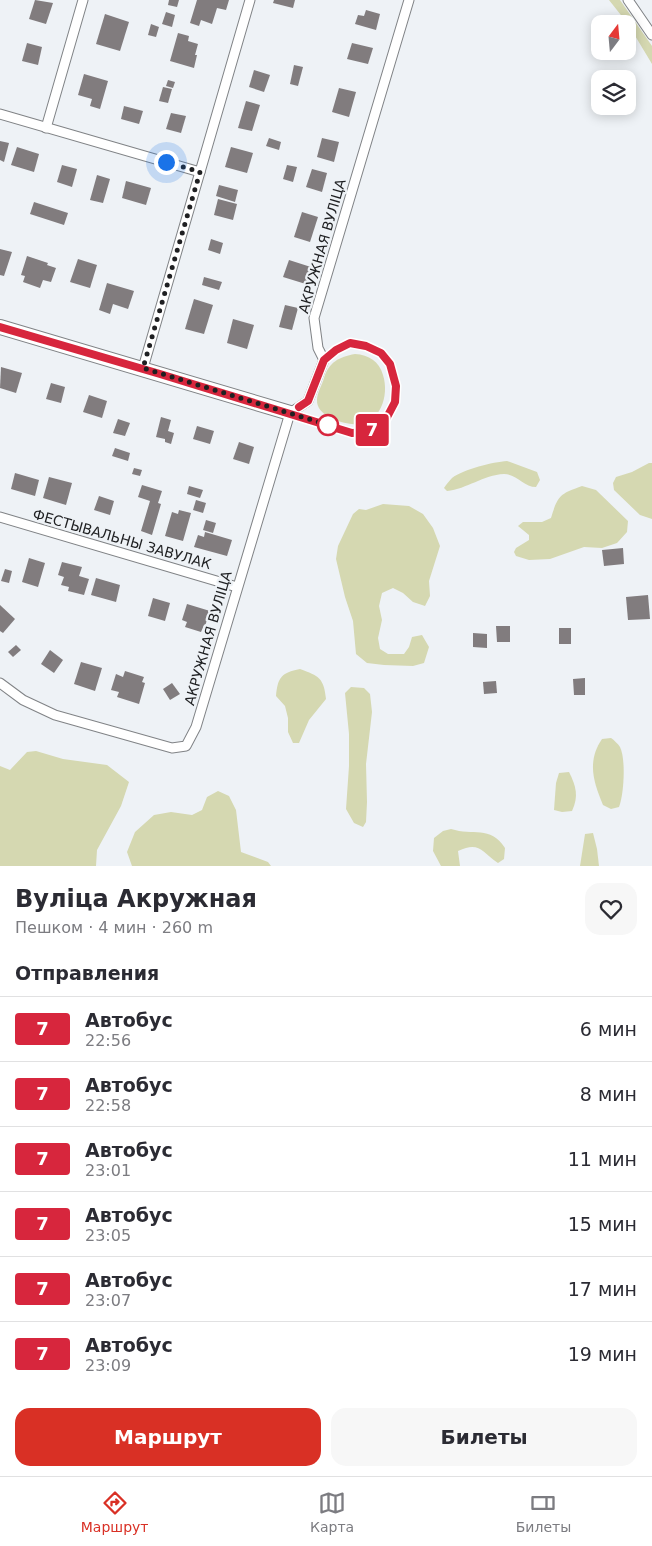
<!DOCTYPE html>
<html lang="ru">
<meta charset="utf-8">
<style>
:root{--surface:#fff;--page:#f7f7f7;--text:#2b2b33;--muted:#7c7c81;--line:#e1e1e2;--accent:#d93025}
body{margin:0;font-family:"DejaVu Sans",sans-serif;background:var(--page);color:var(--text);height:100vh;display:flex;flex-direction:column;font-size:19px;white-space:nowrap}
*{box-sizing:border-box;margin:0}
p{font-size:16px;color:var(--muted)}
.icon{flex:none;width:28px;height:28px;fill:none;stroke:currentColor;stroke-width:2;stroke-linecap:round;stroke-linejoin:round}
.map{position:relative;height:866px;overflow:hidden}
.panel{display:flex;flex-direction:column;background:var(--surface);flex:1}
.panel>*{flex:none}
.badge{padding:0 10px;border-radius:4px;font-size:18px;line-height:32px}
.needle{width:32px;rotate:16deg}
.controls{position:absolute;left:591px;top:15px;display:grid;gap:10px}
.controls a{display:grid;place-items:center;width:45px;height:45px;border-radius:10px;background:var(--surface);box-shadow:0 2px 12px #0003;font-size:25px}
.you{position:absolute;width:25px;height:25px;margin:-12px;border:4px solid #fff;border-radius:50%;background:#1a73e8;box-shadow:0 0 0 8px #1a73e833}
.map>.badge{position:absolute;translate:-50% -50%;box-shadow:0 0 0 2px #fff}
h2{padding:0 15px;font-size:19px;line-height:45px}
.round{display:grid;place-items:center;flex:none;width:52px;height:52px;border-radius:15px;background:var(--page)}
.head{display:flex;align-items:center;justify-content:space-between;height:85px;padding:0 15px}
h1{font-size:24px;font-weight:700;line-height:38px}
.action{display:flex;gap:10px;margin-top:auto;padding:10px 15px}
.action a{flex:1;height:58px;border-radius:15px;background:var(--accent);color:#fff;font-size:20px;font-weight:700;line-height:58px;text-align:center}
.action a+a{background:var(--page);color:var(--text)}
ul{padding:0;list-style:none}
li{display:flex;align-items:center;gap:15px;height:65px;padding:0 15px;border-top:1px solid var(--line)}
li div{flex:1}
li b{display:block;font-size:19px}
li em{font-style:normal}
li .badge{min-width:55px;font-weight:700;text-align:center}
.dock{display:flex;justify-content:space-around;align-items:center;height:70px;border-top:1px solid var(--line);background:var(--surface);font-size:14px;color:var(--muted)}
.dock a{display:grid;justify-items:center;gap:2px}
.dock .selected{color:var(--accent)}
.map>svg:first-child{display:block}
.green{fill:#d5d8b1}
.building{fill:#817c7e}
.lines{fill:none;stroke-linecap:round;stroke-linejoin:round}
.lane-casing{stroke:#808386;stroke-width:7}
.street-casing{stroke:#808386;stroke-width:11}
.secondary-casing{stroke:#808386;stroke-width:16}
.lane{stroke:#fff;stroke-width:4.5}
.street{stroke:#fff;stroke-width:9}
.secondary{stroke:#fff;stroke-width:14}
.line-casing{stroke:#fff;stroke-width:11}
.line{stroke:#d7263d;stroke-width:8}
.walk{stroke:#1f2022;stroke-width:5;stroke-dasharray:0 9}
.stop-dot{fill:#fff;stroke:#d7263d;stroke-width:2.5}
.labels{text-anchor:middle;stroke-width:4.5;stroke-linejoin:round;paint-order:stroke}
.street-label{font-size:14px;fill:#1f2022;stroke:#eef2f6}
</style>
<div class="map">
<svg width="652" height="866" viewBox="0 0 652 866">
<rect width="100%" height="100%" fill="#eef2f6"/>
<g class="green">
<path d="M609,0H620L652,46V64L628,24Z"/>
<path d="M355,354C369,355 379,361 383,375C390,397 379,427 352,424C340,423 316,415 317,400C317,393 322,385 324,378C329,362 339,357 355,354Z"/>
<path d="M507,461L537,472L540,480L536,487C524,487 517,474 504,474C483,475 467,489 447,491L444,488C446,485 449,481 452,478C464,469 493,462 507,461Z"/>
<path d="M649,463H652V519L640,515L614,490L613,483L616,477L632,472Z"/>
<path d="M582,486L596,490L628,521L627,532L617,543L602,548L584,547L550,559L529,560L516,556L514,552L516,548L529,540V535L518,526L523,522H542L551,518C558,495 560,494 582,486Z"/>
<path d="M383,504L409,506L423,514L433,528L440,546L429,581L430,596L425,606L413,602L403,593L393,588L382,593L379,606L382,620L378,638L380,649L388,654H404L409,647L412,637L422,635L429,647L424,663L413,666L384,665L367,663L356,654L353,621L345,597L336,559L338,546L353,514L359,509L366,510Z"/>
<path d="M300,669C319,676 324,678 326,699L309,720L299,743H293L288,732V718L285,706L276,696C278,677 281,673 300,669Z"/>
<path d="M351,687L364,688L370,694L372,712L366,764L367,802L366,822L363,827L354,823L346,809L349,766V734L345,693Z"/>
<path d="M611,738C614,740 618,744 620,747C626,759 624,794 619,807L611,809L603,805C593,781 587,761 602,739Z"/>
<path d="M36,751L63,759L107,765L129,782L121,806L97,850L96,866H0V766L10,770L27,752Z"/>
<path d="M569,772C576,786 579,796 572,811L562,812L554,810L556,783L559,773Z"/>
<path d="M218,791L229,796L236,810L241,852L268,862L271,866H132L127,852L135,832L154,815L171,812L192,815L202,810L207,797Z"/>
<path d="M451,829C473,836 490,825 505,848L504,859L498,863C481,851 479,841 458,851L460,866H441L433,851L434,838L443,831Z"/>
<path d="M593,833L597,849L599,866H580L585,834Z"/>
</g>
<g class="building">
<path d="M35,0L53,3L46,24L29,19Z"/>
<path d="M169,0H179L177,7L168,5Z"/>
<path d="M197,0H229L226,10L217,8L212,24L201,20L199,26L190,23Z"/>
<path d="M274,0H295L293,8L273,3Z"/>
<path d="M366,10L380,14L376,30L355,24L358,15L364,16Z"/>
<path d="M166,12L175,15L172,27L162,24Z"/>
<path d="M105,14L129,22L120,51L96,44Z"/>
<path d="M151,24L159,27L156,37L148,35Z"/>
<path d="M178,33L189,36L188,41L198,44L195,55H197L194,68L170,61Z"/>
<path d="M27,43L42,47L38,65L22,61Z"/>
<path d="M352,43L373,48L368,64L347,59Z"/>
<path d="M294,65L303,67L298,86L290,84Z"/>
<path d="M254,70L270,75L264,92L249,87Z"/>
<path d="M84,74L108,81L100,109L90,106L92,99L78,95Z"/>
<path d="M168,80L175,82L173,88L166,86Z"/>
<path d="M163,87L172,89L168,103L159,101Z"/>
<path d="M339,88L356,92L349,117L332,112Z"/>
<path d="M246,101L260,105L252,131L238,128Z"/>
<path d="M124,106L143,111L139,124L121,119Z"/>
<path d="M171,113L186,116L181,133L166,129Z"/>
<path d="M269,138L281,142L279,150L266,146Z"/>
<path d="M322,138L339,142L334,162L317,157Z"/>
<path d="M0,141L9,143L4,162L0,160Z"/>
<path d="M17,147L39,154L34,172L11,165Z"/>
<path d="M231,147L253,153L247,173L225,167Z"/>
<path d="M62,165L77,169L72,187L57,182Z"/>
<path d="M287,165L297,167L293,182L283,179Z"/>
<path d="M312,169L327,173L322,192L306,187Z"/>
<path d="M97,175L110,179L103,203L90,200Z"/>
<path d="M126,181L151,188L146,205L122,198Z"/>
<path d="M219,185L238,190L235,202L216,196Z"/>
<path d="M218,199L237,204L233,220L214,215Z"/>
<path d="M34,202L68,213L64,225L30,214Z"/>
<path d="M302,212L318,217L310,242L294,237Z"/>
<path d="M211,239L223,243L220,254L208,250Z"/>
<path d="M0,249L12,252L4,276L0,275Z"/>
<path d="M27,256L48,263L47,265L56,268L51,282L43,280L40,288L23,282L25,276L21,275Z"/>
<path d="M78,259L97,265L90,288L70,282Z"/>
<path d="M289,260L314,268L309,285L283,277Z"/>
<path d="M204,277L222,282L219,290L202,285Z"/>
<path d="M107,283L134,291L128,309L113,304L110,314L99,310Z"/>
<path d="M194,299L213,305L204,334L185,329Z"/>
<path d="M285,305L298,308L292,330L279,327Z"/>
<path d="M233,319L254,325L247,349L227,343Z"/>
<path d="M1,367L22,373L16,393L0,388Z"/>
<path d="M51,383L65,387L61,403L46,399Z"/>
<path d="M89,395L107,401L102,418L83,412Z"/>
<path d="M161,417L171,420L168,431L174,433L171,444L165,442V439L156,437Z"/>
<path d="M118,419L130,423L125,436L113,433Z"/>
<path d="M197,426L214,431L210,444L193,439Z"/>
<path d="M239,442L254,447L249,464L233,459Z"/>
<path d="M115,448L130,453L128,461L112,456Z"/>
<path d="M134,468L142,470L140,476L132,474Z"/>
<path d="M15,473L39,480L35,496L11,489Z"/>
<path d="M49,477L72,483L66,505L43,498Z"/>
<path d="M142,485L162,491L158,503L161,504L152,535L141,531L150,501L138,497Z"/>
<path d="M189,486L203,490L200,498L187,494Z"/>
<path d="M99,496L114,501L110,515L94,510Z"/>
<path d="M196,500L206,503L203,513L193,510Z"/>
<path d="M179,510L191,513L183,541L165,536L172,512L178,514Z"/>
<path d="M206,520L216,523L213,533L203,530Z"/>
<path d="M205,532L232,540L227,556L194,547L198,535L204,537Z"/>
<path d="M623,548L624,564L604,566L602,550Z"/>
<path d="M29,558L45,563L38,587L22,582Z"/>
<path d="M62,562L82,567L79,576L89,579L84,595L68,591L69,587L61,585L64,577L58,575Z"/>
<path d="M5,569L12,571L9,583L1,581Z"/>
<path d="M96,578L120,585L116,602L91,595Z"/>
<path d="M648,595L650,619L628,620L626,597Z"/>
<path d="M153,598L170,603L165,621L148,616Z"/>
<path d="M187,604L210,611L205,626L204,625L201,632L185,627L187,622L182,620Z"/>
<path d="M0,605L15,619L3,633L0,631Z"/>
<path d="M496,626H510V642H497Z"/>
<rect x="559" y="628" width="12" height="16"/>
<path d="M473,633L487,634V648L473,647Z"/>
<path d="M16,645L21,650L13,657L8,652Z"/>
<path d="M50,650L63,660L54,673L41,664Z"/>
<path d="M81,662L102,668L95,691L74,684Z"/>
<path d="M125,671L144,677L142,682L145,683L139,704L117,697L119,692L111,690L116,674L123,677Z"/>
<path d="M585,678V695H574L573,679Z"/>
<path d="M496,681L497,693L484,694L483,682Z"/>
<path d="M172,683L180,694L170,700L163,689Z"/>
</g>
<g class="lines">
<defs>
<path id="lane" d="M292,413L352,433L369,432L385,421L395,403L396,386L390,365L381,353L366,346L350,343L336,350L324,360"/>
<g id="street">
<path d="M628,0L652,35"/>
<path d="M0,114L200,172"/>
<path d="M46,128L83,0"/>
<path d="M143,368L250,0"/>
<path d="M0,517L237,587"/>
<path d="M0,683L23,700L55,715L172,748L186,746L196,727L290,413L308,401L324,360L318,348L314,318L409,0"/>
</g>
<path id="secondary" d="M0,327L290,413"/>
</defs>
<use href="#lane" class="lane-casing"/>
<use href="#street" class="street-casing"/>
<use href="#secondary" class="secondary-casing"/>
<use href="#lane" class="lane"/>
<use href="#street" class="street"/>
<use href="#secondary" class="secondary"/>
</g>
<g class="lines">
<defs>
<path id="line" d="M0,327L160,374L352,433L369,432L385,421L395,402L396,386L390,364L381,353L366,346L350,343L336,350L324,360L308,401L299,407"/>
</defs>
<use href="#line" class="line-casing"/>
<use href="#line" class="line"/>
<path class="walk" d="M166,162L200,172L143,368L328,425"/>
</g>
<circle class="stop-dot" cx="328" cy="425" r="10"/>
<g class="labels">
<g class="street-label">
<text transform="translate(322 246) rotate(-74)" y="5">АКРУЖНАЯ ВУЛІЦА</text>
<text transform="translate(122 539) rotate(16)" y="5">ФЕСТЫВАЛЬНЫ ЗАВУЛАК</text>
<text transform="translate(208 638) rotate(-74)" y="5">АКРУЖНАЯ ВУЛІЦА</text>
</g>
</g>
</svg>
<div class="controls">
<a><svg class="needle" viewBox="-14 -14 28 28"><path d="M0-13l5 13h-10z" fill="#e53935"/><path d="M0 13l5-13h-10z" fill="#7c7c81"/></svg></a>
<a><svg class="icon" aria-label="layers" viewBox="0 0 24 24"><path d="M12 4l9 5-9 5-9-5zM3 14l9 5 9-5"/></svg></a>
</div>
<div class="you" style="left:166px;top:162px"></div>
<b class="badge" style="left:372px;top:430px;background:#d7263d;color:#fff">7</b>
</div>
<section class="panel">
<div class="head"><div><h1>Вуліца Акружная</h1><p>Пешком · 4 мин · 260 m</p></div><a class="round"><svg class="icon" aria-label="heart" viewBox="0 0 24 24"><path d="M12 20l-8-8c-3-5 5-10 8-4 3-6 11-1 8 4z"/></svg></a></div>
<h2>Отправления</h2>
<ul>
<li><span class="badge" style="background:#d7263d;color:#fff">7</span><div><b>Автобус</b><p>22:56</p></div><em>6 мин</em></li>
<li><span class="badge" style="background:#d7263d;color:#fff">7</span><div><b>Автобус</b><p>22:58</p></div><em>8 мин</em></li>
<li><span class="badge" style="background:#d7263d;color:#fff">7</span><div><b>Автобус</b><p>23:01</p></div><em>11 мин</em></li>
<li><span class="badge" style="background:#d7263d;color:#fff">7</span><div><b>Автобус</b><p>23:05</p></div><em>15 мин</em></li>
<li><span class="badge" style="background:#d7263d;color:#fff">7</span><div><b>Автобус</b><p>23:07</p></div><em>17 мин</em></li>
<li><span class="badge" style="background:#d7263d;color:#fff">7</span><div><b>Автобус</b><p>23:09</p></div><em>19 мин</em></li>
</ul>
<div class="action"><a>Маршрут</a><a>Билеты</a></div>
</section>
<nav class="dock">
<a class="selected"><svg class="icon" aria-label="directions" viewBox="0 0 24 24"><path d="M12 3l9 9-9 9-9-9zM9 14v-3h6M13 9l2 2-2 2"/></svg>Маршрут</a>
<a><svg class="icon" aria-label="map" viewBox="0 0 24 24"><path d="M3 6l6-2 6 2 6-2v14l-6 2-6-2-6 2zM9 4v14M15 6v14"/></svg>Карта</a>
<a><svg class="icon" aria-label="tickets" viewBox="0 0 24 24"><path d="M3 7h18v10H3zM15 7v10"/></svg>Билеты</a>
</nav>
